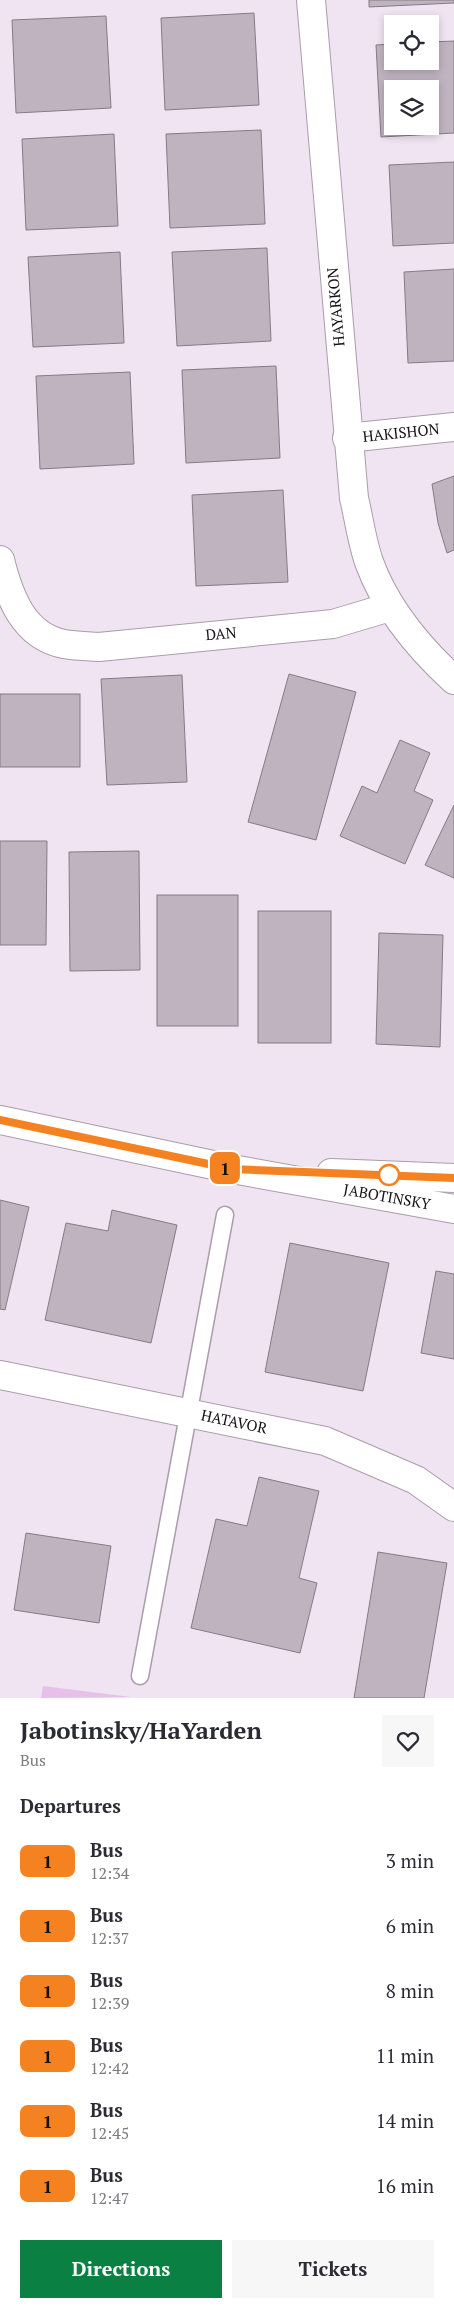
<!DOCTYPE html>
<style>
:root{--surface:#fff;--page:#f7f7f7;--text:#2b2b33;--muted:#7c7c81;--accent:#0b8043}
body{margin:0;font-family:"PT Serif",serif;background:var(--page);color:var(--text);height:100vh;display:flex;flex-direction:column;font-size:19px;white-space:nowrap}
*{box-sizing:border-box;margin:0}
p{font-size:16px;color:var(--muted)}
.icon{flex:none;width:28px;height:28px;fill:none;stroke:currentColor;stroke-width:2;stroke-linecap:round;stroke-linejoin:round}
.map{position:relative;height:1698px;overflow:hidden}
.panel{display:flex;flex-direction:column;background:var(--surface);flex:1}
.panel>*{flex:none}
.badge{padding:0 10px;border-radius:8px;font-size:18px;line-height:32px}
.buttons{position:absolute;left:384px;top:15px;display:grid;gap:10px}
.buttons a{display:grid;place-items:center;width:55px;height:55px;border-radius:0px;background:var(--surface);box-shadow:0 2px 8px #0003;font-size:25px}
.map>.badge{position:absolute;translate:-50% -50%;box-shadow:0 0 0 2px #fff}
h2{padding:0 20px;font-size:19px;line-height:45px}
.round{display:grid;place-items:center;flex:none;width:52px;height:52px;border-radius:0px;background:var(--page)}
.head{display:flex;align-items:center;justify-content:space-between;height:85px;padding:0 20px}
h1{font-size:24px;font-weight:800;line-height:38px}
.primary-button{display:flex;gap:10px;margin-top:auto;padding:10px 20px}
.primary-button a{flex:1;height:58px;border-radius:0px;background:var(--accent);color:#fff;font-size:20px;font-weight:800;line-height:58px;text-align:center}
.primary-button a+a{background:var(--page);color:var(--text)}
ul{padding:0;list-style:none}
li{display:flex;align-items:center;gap:15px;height:65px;padding:0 20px}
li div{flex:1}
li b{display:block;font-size:19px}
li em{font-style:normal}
li .badge{min-width:55px;font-weight:700;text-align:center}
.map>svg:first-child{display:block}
.green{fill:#e7bfe9}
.building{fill:#bfb3c0;stroke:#867a86;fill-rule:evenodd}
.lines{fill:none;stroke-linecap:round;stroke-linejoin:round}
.lane-casing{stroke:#a99da9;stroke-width:19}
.street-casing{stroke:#a99da9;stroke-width:30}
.secondary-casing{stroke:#a99da9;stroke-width:30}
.lane{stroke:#fff;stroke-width:16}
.street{stroke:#fff;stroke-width:28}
.secondary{stroke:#fff;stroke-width:28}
.line-casing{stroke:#fff;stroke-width:11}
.line{stroke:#f58220;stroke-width:8}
.stop-dot{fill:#fff;stroke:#f58220;stroke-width:2.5}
.labels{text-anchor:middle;stroke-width:4.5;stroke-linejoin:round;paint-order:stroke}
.street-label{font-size:15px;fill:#161216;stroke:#fff}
</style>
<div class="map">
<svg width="454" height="1698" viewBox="0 0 454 1698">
<rect width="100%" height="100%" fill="#f1e4f2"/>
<path class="green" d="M43,1686L131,1697L41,1698Z"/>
<g class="building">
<path d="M369,0H454V3L369,7Z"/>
<path d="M254,13L259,105L165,110L161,18Z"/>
<path d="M106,16L111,108L16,113L12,20Z"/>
<path d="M454,41V133L381,137L376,45L392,44V61H430V42ZM392,89H430V126H392Z"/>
<path d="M261,130L265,224L170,228L166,134Z"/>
<path d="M114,134L118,226L26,230L22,139Z"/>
<path d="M454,162V243L393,246L389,165Z"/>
<path d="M267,248L271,341L177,346L172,252Z"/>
<path d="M120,252L124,343L33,347L28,257Z"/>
<path d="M454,269V361L408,363L404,272Z"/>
<path d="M276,366L280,458L186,463L182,370Z"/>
<path d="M130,372L134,464L40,469L36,376Z"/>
<path d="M454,476V550L447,553L438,523L432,484Z"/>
<path d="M283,490L288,582L196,586L192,495Z"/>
<path d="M289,674L356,692L316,840L248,822Z"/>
<path d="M182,675L187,782L107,785L101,679Z"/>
<rect x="0" y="694" width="80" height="73"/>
<path d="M400,740L430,753L414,791L433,800L405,864L340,836L362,786L377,793Z"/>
<path d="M454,805V878L425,865Z"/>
<path d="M0,841H47L46,945H0Z"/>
<path d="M139,851L140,970L70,971L69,852Z"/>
<rect x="157" y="895" width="81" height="131"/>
<rect x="258" y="911" width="73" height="132"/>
<path d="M379,933L443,935L440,1047L376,1044Z"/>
<path d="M0,1200L29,1207L5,1310L0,1309Z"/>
<path d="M112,1210L177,1225L151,1343L45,1320L66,1223L108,1231Z"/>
<path d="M290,1243L389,1263L363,1391L265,1372Z"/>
<path d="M436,1271L454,1274V1359L421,1353Z"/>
<path d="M259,1477L319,1491L299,1578L317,1583L300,1653L191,1628L216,1519L247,1526Z"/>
<path d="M26,1533L111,1546L99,1623L14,1610Z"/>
<path d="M378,1552L447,1563L424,1698H354Z"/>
</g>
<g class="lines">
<defs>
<path id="lane" d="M140,1676L225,1215"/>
<g id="street">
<path d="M311,0L354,498C359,519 362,542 369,562C386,609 418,647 454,680"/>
<path d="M347,438L454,427"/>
<path d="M0,560C9,596 23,636 64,644C75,646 87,646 99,647L333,624L390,607"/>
<path d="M0,1375L325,1441L416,1480L454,1507"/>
</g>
<g id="secondary">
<path d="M0,1120L232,1169L454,1209"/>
<path d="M331,1173L454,1178"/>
</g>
</defs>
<use href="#lane" class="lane-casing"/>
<use href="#street" class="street-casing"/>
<use href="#secondary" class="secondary-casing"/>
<use href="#lane" class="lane"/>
<use href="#street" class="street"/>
<use href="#secondary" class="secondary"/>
</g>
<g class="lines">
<defs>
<path id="line" d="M0,1120L232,1169L454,1178"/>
</defs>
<use href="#line" class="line-casing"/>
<use href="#line" class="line"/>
</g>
<circle class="stop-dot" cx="389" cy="1175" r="10"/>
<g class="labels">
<g class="street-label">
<text transform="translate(336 307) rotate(-95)" y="5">HAYARKON</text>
<text transform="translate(401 433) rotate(-6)" y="5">HAKISHON</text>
<text transform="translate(221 634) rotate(-5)" y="5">DAN</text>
<text transform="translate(387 1197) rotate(10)" y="5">JABOTINSKY</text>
<text transform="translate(234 1422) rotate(12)" y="5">HATAVOR</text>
</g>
</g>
</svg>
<div class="buttons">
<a><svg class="icon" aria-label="locate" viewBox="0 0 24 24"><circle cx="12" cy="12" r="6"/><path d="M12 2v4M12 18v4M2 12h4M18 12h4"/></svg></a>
<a><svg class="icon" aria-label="layers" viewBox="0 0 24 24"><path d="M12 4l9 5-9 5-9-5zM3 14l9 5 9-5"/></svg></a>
</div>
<b class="badge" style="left:225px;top:1168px;background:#f58220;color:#111">1</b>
</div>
<section class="panel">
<div class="head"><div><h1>Jabotinsky/HaYarden</h1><p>Bus</p></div><a class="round"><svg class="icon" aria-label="heart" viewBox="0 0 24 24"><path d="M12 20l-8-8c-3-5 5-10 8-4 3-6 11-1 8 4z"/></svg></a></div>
<h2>Departures</h2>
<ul>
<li><span class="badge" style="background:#f58220;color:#111">1</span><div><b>Bus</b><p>12:34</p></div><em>3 min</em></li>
<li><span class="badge" style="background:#f58220;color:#111">1</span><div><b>Bus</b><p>12:37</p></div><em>6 min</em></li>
<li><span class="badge" style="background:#f58220;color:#111">1</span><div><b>Bus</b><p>12:39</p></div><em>8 min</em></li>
<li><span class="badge" style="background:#f58220;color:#111">1</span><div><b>Bus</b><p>12:42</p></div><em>11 min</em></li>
<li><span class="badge" style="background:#f58220;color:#111">1</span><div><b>Bus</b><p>12:45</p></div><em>14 min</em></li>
<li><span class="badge" style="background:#f58220;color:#111">1</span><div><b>Bus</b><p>12:47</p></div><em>16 min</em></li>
</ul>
<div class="primary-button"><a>Directions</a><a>Tickets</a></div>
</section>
